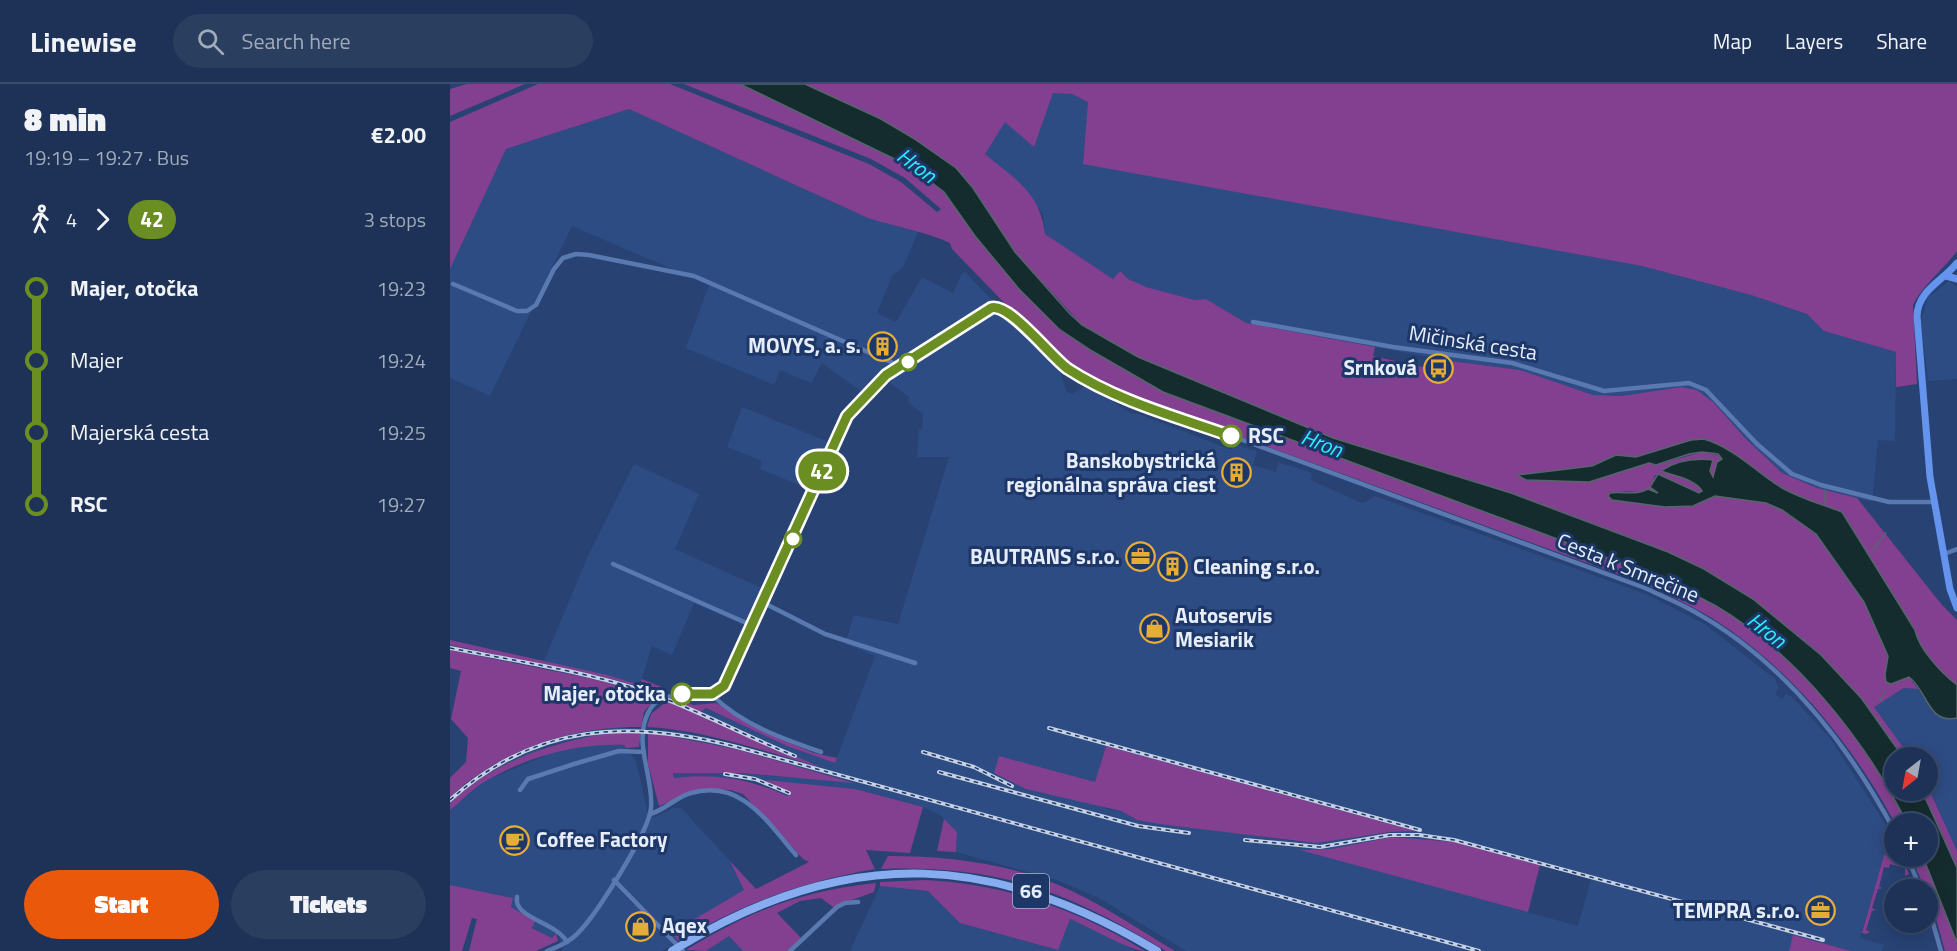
<!DOCTYPE html>
<meta charset="utf-8">
<style>
:root{--surface:#1d3256;--page:#2a3e60;--text:#f1f3f6;--muted:#a0aab9;--line:#3b4d6c;--accent:#ea580c}
body{margin:0;font-family:"Titillium Web",sans-serif;background:var(--page);color:var(--text);height:100vh;display:flex;flex-direction:column;font-size:22px;white-space:nowrap}
*{box-sizing:border-box;margin:0}
p{font-size:20px;color:var(--muted)}
.icon{flex:none;width:33px;height:33px;fill:none;stroke:currentColor;stroke-width:2;stroke-linecap:round;stroke-linejoin:round}
.map{position:relative;flex:1;overflow:hidden}
.drawer{display:flex;flex-direction:column;background:var(--surface);width:450px}
.drawer>*{flex:none}
.badge{padding:0 12px;border-radius:20px;font-size:21px;line-height:39px}
.needle{width:39px;rotate:211deg}
.tools{position:absolute;left:1434px;top:663px;display:grid;gap:12px}
.tools a{display:grid;place-items:center;width:54px;height:54px;border-radius:50%;background:var(--surface);box-shadow:0 3px 15px #0003,0 0 0 2px var(--line);font-size:30px}
.map>.badge{position:absolute;translate:-50% -50%;box-shadow:0 0 0 3px #fff}
.legs{display:flex;align-items:center;gap:9px;height:66px;padding:0 24px;font-size:20px}
.legs p{margin-inline-start:auto}
.headline{display:flex;align-items:center;justify-content:space-between;height:102px;padding:0 24px}
h1{font-size:33px;font-weight:800;line-height:45px}
.button{display:flex;gap:12px;margin-top:auto;padding:12px 24px}
.button a{flex:1;height:69px;border-radius:36px;background:var(--accent);color:#fff;font-size:24px;font-weight:800;line-height:69px;text-align:center}
.button a+a{background:var(--page);color:var(--text)}
ul{padding:0 24px;list-style:none}
li{display:flex;align-items:center;gap:21px;height:72px;font-size:22px}
li i{display:grid;place-items:center;width:9px;height:100%;margin:0 8px;background:currentColor}
li i::after{content:'';width:15px;height:15px;margin:-8px;border:4px solid;border-radius:50%;background:var(--surface)}
li p{margin-inline-start:auto}
li:first-child i{background:linear-gradient(#0000 50%,currentColor 0)}
li:last-child i{background:linear-gradient(currentColor 50%,#0000 0)}
header{display:flex;align-items:center;gap:36px;box-sizing:border-box;height:84px;padding:0 30px;background:var(--surface);border-bottom:2px solid var(--line)}
header strong{font-size:28px}
nav{display:flex;gap:33px;margin-inline-start:auto;font-size:21px}
.search{width:420px;height:54px;background:var(--page);display:flex;align-items:center;gap:15px;box-sizing:border-box;padding:0 21px;border-radius:33px;color:var(--muted);font-size:22px}
main{display:flex;flex:1;min-height:0}
.map>svg:first-child{display:block}
.built{fill:#2e4c84;fill-rule:evenodd}
.green{fill:#844090}
.water{fill:#152c2e;stroke:#54666b;stroke-width:1.5}
.lines{fill:none;stroke-linecap:round;stroke-linejoin:round}
.stream{stroke:#54666b;stroke-width:1.5}
.street{stroke:#5a79b0;stroke-width:4.5}
.secondary{stroke:#6494ed;stroke-width:7}
.primary{stroke:#87acf0;stroke-width:8}
.rail-casing{stroke:#c5d0e2;stroke-width:4}
.rail{stroke:#1d3768;stroke-width:1.5;stroke-dasharray:4.5;stroke-linecap:butt}
.primary-bridge{stroke:#87acf0;stroke-width:8}
.line-1-casing{stroke:#fff;stroke-width:14}
.line-1{stroke:#6b8e23;stroke-width:9}
.stop-1-dot{fill:#fff;stroke:#6b8e23;stroke-width:3}
.labels{text-anchor:middle;stroke-width:6;stroke-linejoin:round;paint-order:stroke}
.shield{fill:#1d3768;stroke:#aab6ce;stroke-width:1.5}
.shield-label{font-size:20px;font-weight:bold;fill:#e6edf9}
.street-label{font-size:21px;fill:#e6edf9;stroke:#1d3768}
.poi-label{font-size:21px;font-weight:bold;fill:#e6edf9;stroke:#1d3768;text-anchor:end}
.stop-label{font-size:21px;font-weight:bold;fill:#e6edf9;stroke:#1d3768;text-anchor:start}
.water-label{font-size:22px;font-style:italic;fill:#27effb;stroke:#1d3768}
</style>
<header>
<strong>Linewise</strong>
<div class="search"><svg class="icon" aria-label="search" viewBox="0 0 24 24"><circle cx="10" cy="10" r="6"/><path d="M15 15l6 6"/></svg>Search here</div>
<nav><a>Map</a><a>Layers</a><a>Share</a></nav>
</header>
<main>
<section class="drawer">
<div class="headline"><div><h1>8 min</h1><p>19:19 – 19:27 · Bus</p></div><b>€2.00</b></div>
<div class="legs"><svg class="icon" aria-label="walk" viewBox="0 0 24 24"><circle cx="13" cy="4" r="2"/><path d="M13 8l-2 6 4 7M11 14l-3 7M7 12l3-4h3l4 4"/></svg>4<svg class="icon" aria-label="forward" viewBox="0 0 24 24"><path d="M9 5l7 7-7 7"/></svg><b class="badge" style="background:#6b8e23;color:#fff">42</b><p>3 stops</p></div>
<ul>
<li><i style="color:#6b8e23"></i><b>Majer, otočka</b><p>19:23</p></li>
<li><i style="color:#6b8e23"></i><span>Majer</span><p>19:24</p></li>
<li><i style="color:#6b8e23"></i><span>Majerská cesta</span><p>19:25</p></li>
<li><i style="color:#6b8e23"></i><b>RSC</b><p>19:27</p></li>
</ul>
<div class="button"><a>Start</a><a>Tickets</a></div>
</section>
<div class="map">
<svg width="1507" height="867" viewBox="0 0 1507 867">
<rect width="100%" height="100%" fill="#274273"/>
<g class="built">
<path d="M608,7L622,10L638,18L633,79L1192,182L1301,211L1357,230L1374,247L1446,268L1445,357L1428,356L1422,418L1367,404L1332,389L1295,354L1264,319L1247,306L1231,303L1172,312L1143,311L1070,286L1001,277L796,239L756,215L745,216L696,203L678,195L670,187L663,195L595,150L593,130L574,103L535,70L555,37L584,62L603,9Z"/>
<path d="M179,25L418,134L468,148L453,183L442,192L427,229L446,238L472,193L503,209L511,191L515,188L610,287L616,307L622,310L637,301L680,329L689,330L779,365H782L783,360L807,367L803,381L826,388L828,378L862,389L861,396L909,418L913,419L925,412L1198,511L1256,541L1325,595L1329,604L1325,610L1332,615L1336,610L1342,613L1380,654L1439,746L1444,758V772L1452,773L1453,775L1434,771L1410,854L1434,861L1432,867H1401L1343,851L1339,867H736L647,813L607,796L506,768L507,748L490,731L473,723L405,705L317,697L340,708L337,712L311,700L292,695L247,692L224,694L223,689L257,687L401,698L286,665L201,648L170,647L100,661L35,691L0,719V713L33,687L69,667L98,655L134,647L170,643L234,648L373,683L308,658L207,613L96,585L0,566V561L180,600L250,628L255,624L337,662L385,679L425,572L395,560L404,531L448,540L499,373H467L469,345H472L473,330L458,318L459,313L428,290L413,309L372,279L361,299L330,286L324,301L236,264L259,201L122,142L40,312L0,294V185L56,65ZM656,662L709,677L963,747L842,757L783,748L709,740L687,736L671,727L659,726L549,672L645,698ZM942,753L1005,758L1141,795L1128,842L853,766L881,765Z"/>
<path d="M1499,197L1507,203V295L1478,297L1471,236L1478,213Z"/>
<path d="M292,323L379,358L359,405L310,385L312,377L277,363Z"/>
<path d="M184,380L249,410L225,465L314,505L298,543L244,519L222,571L202,562L190,601L94,577L138,472Z"/>
<path d="M1455,604L1468,605L1483,628L1500,635L1507,634V767L1478,703V674L1460,673L1424,623Z"/>
<path d="M145,660L174,661L186,677L198,731L205,733L224,724H231L280,777L294,802V806L222,849L229,857L212,867H113L109,852L105,849L102,854L82,843L85,836L64,827L61,823L63,814L0,801V726L35,697L99,670Z"/>
<path d="M430,802L478,807L510,839L607,866L620,835L645,845L686,867H400Z"/>
<path d="M279,852L293,867H256Z"/>
</g>
<g class="green">
<path d="M17,0H75L0,32V5Z"/>
<path d="M88,0H220L419,80L451,98L487,128L491,125L455,94L421,75L234,0H290L461,83L494,108L525,152L569,205L609,245L690,295L1209,493C1228,502 1247,512 1266,522C1347,570 1415,656 1457,739H1445C1404,664 1350,596 1280,546C1254,527 1224,514 1195,500L753,339L724,325L674,310L632,289L606,272L502,165L500,159C474,147 446,143 418,134L179,25L56,65L0,185V38Z"/>
<path d="M355,0H1507V167C1494,185 1472,202 1463,221L1467,300L1446,303V268L1374,247L1357,230L1301,211L1192,182L633,80L638,18L622,10L603,9L584,63L555,38L535,70C566,96 590,108 595,150L663,195L670,187L678,195L696,203L745,216L756,215L796,239L925,263L923,272L986,286L1001,277L1070,286L1143,311L1172,312L1231,303L1247,306L1264,319L1295,354L1332,389L1367,404L1407,414L1492,521L1507,536V601C1491,589 1469,565 1465,546L1392,428L1361,419L1332,404L1254,355L1241,356L1186,373L1166,372L1142,382L1114,387L1199,379L1206,381L1252,368L1271,372L1264,394L1260,387L1262,376L1212,387C1225,393 1245,395 1252,407L1249,409L1208,390L1204,392L1202,405L1209,409L1171,407L1243,422L1265,412L1317,419L1332,426L1366,450L1414,519L1439,572L1435,591L1441,600L1459,593L1468,605L1454,604L1424,623L1460,673H1452L1412,615L1371,571L1303,515L1254,485L1218,468L1061,409L883,354L688,273L632,241L565,168L523,104L463,54L431,35Z"/>
<path d="M0,556L157,591L190,601L192,595L214,604L213,609L150,592L0,561Z"/>
<path d="M0,566L148,596L207,613L194,628L191,643C122,642 52,665 0,713V694L16,678L18,654L1,635L11,587L0,584Z"/>
<path d="M227,613L243,621L266,619L320,651L364,669L387,674L385,679L337,662L256,624L250,628L220,615Z"/>
<path d="M217,617L373,684C316,668 256,646 197,643L201,630Z"/>
<path d="M170,647L191,648L189,663L176,664L174,661C127,659 77,673 36,697C23,704 12,717 0,726V719C47,674 108,657 170,647Z"/>
<path d="M198,648L286,665L404,699L291,689H223L224,694C265,689 301,695 337,712L339,709L315,696L405,705L473,723L460,769L416,766L425,785C351,798 294,819 229,857L221,849L294,806L280,777L306,805L359,778L353,775L293,710L280,706L253,705L209,722L198,680Z"/>
<path d="M656,662L966,747L940,748L866,759L709,740L687,736L671,727L576,705L544,689L549,672L645,698Z"/>
<path d="M1478,703L1507,767V784L1472,707L1478,706Z"/>
<path d="M494,735L507,748L506,768L487,767Z"/>
<path d="M942,753L1005,758L1090,781L1078,828L850,766L881,765Z"/>
<path d="M1434,771L1453,775L1459,790L1455,792V784L1440,780L1439,784L1434,783L1429,803L1433,804L1428,805L1422,824L1426,826L1422,827L1416,846L1420,848L1416,850L1412,849Z"/>
<path d="M438,772C500,772 565,780 622,807C658,824 691,847 725,867H716C616,807 550,781 431,785Z"/>
<path d="M1461,773H1473L1475,777L1507,859V867H1495L1478,806L1475,805Z"/>
<path d="M475,796C556,800 626,825 695,867C680,867 638,842 620,835L608,866L510,839L478,807L430,802V798Z"/>
<path d="M426,799L424,808L383,823L371,814L350,817L327,829L351,854L337,867H293L279,852L256,867L236,866C301,827 350,807 426,799Z"/>
<path d="M0,801L63,814L61,823L85,837L82,844L102,854L106,849L108,857L86,867H19L27,835L22,834L12,867H0Z"/>
<path d="M1343,851L1401,867H1339Z"/>
</g>
<g class="water">
<path d="M290,0H355L431,35L463,54L506,84L523,104L565,168L620,230L632,241L688,273L883,354L1061,409L1218,468L1254,485L1303,515L1371,571L1412,615L1453,673L1444,674V706L1472,707L1507,784V859L1473,773L1478,772V740L1457,739C1415,656 1347,570 1266,522C1247,512 1228,502 1209,493L713,308L642,267L609,245L569,205L525,152L494,108L461,83Z"/>
<path d="M1254,355C1284,364 1305,387 1332,404C1352,415 1371,420 1392,428L1465,546C1469,565 1491,589 1507,601V634C1477,640 1478,607 1459,593L1441,600L1436,598L1435,591L1438,572L1414,518L1366,450L1332,426L1316,419L1265,412L1243,422L1215,423L1162,416L1158,412L1160,409C1173,407 1186,412 1198,405L1208,409L1200,403L1208,390L1249,409L1252,407C1245,395 1224,392 1211,387C1227,376 1245,374 1263,376L1260,387L1263,393L1267,378L1272,375L1268,370L1252,368L1239,370L1206,381L1199,379L1139,398L1076,396L1067,391L1142,382L1166,371L1186,373L1241,356Z"/>
</g>
<g class="lines">
<g class="stream">
<path d="M1375,419V406"/>
<path d="M1423,466L1436,449"/>
<path d="M1430,617L1435,607"/>
</g>
<g class="street">
<path d="M3,200L67,227H77L86,221L104,185L113,174L126,170L139,171L244,192L450,282"/>
<path d="M803,238L943,263L1062,279L1154,307L1239,299L1256,306L1307,360L1342,390L1371,401L1439,418H1484"/>
<path d="M1494,470L1507,465"/>
<path d="M163,480L301,541"/>
<path d="M312,518L375,550L465,579"/>
<path d="M262,611C291,640 333,655 371,668"/>
<path d="M70,706L78,695L124,680L169,667L194,668"/>
<path d="M200,730C215,726 226,713 241,709C292,695 317,738 346,771"/>
<path d="M1457,772L1471,806"/>
<path d="M164,796L233,867"/>
<path d="M67,813C63,834 106,838 117,858"/>
<path d="M1478,822L1491,867"/>
<path d="M97,867C108,863 120,858 128,849C146,831 199,748 201,724C204,693 183,660 198,629C214,595 256,626 274,602L397,332L436,291L545,222L560,229L618,285L662,308L1195,504C1212,512 1229,519 1245,528C1333,577 1397,659 1444,746"/>
<path d="M340,867L387,823L395,819L408,818"/>
</g>
<g class="secondary">
<path d="M1507,179C1493,197 1468,206 1467,232L1480,393L1500,505L1507,524"/>
<path d="M1496,192L1507,195"/>
</g>
<path class="primary" d="M239,857C403,761 546,770 707,867"/>
<defs>
<g id="rail">
<path d="M0,564C66,577 133,587 197,608C248,626 295,652 345,672"/>
<path d="M599,644L970,746"/>
<path d="M473,668L524,683L562,702"/>
<path d="M489,688L688,742L739,749"/>
<path d="M275,690L305,695L339,709"/>
<path d="M0,716C86,639 179,635 287,663L1029,867"/>
<path d="M795,756L870,763L940,751H969L1004,756L1373,856"/>
</g>
</defs>
<use href="#rail" class="rail-casing"/>
<use href="#rail" class="rail"/>
<path class="primary-bridge" d="M222,867L239,857"/>
</g>
<g class="lines">
<defs>
<path id="line-1" d="M232,610H262L274,602L397,332L436,291L541,224C559,218 601,273 618,285C667,317 727,333 781,352"/>
</defs>
<use href="#line-1" class="line-1-casing"/>
<use href="#line-1" class="line-1"/>
</g>
<defs>
<symbol id="building-ring" viewBox="-11 -11 22 22"><circle r="9.5" fill="#1d3768" stroke="#e5ad36" stroke-width="1.5"/><path d="M-4-6H4V6H1V3H-1V6H-4ZM-2.5-4.3h1.7v1.8h-1.7ZM.8-4.3h1.7v1.8H.8ZM-2.5-1h1.7V.8h-1.7ZM.8-1h1.7V.8H.8Z" fill="#e5ad36"/></symbol>
<symbol id="bus-ring" viewBox="-11 -11 22 22"><circle r="9.5" fill="#1d3768" stroke="#e5ad36" stroke-width="1.5"/><path d="M-5-6H5V4H4V6H2V4H-2V6H-4V4H-5ZM-3.5-4V0h7V-4ZM-3.5 1.2v1.5H-2V1.2ZM2 1.2v1.5H3.5V1.2Z" fill="#e5ad36"/></symbol>
<symbol id="office-ring" viewBox="-11 -11 22 22"><circle r="9.5" fill="#1d3768" stroke="#e5ad36" stroke-width="1.5"/><path d="M-6-3h4V-5.5h4V-3h4V5H-6ZM-1-4.5V-3h2v-1.5ZM-6 0V1H6V0Z" fill="#e5ad36"/></symbol>
<symbol id="shop-ring" viewBox="-11 -11 22 22"><circle r="9.5" fill="#1d3768" stroke="#e5ad36" stroke-width="1.5"/><path d="M-5-2.5h2.3a2.7 3.5 0 0 1 5.4 0H5L5.5 6h-11ZM-1.5-2.5h3a1.5 2.3 0 0 0-3 0Z" fill="#e5ad36"/></symbol>
<symbol id="cafe-ring" viewBox="-11 -11 22 22"><circle r="9.5" fill="#1d3768" stroke="#e5ad36" stroke-width="1.5"/><path d="M-5.5-4.5H6V0H3Q3 3.5 0 3.5H-2.5Q-5.5 3.5-5.5 0ZM3-3.2v2h1.7v-2ZM-6 4.5H4V6H-6Z" fill="#e5ad36"/></symbol>
</defs>
<g fill-rule="evenodd">
<use href="#building-ring" x="416" y="246" width="33" height="33"/>
<use href="#bus-ring" x="972" y="268" width="33" height="33"/>
<use href="#building-ring" x="770" y="372" width="33" height="33"/>
<use href="#office-ring" x="674" y="456" width="33" height="33"/>
<use href="#building-ring" x="706" y="466" width="33" height="33"/>
<use href="#shop-ring" x="688" y="528" width="33" height="33"/>
<use href="#cafe-ring" x="48" y="740" width="33" height="33"/>
<use href="#office-ring" x="1354" y="810" width="33" height="33"/>
<use href="#shop-ring" x="174" y="826" width="33" height="33"/>
</g>
<g class="stop-1-dot">
<circle cx="458" cy="278" r="8"/>
<circle cx="781" cy="352" r="10"/>
<circle cx="343" cy="455" r="8"/>
<circle cx="232" cy="610" r="10"/>
</g>
<g class="labels">
<rect class="shield" x="563" y="790" width="36" height="34" rx="4.5"/>
<g class="shield-label">
<text x="581" y="814">66</text>
</g>
<g class="street-label">
<text transform="translate(1023 259) rotate(9)" y="7">Mičinská cesta</text>
<text transform="translate(1178 484) rotate(22)" y="7">Cesta k Smrečine</text>
</g>
<g class="poi-label">
<text x="411" y="269">MOVYS, a. s.</text>
<text x="967" y="291">Srnková</text>
<text x="766" y="384">Banskobystrická<tspan x="766" dy="24">regionálna správa ciest</tspan></text>
<text x="670" y="480">BAUTRANS s.r.o.</text>
<text x="743" y="490" text-anchor="start">Cleaning s.r.o.</text>
<text x="725" y="539" text-anchor="start">Autoservis<tspan x="725" dy="24">Mesiarik</tspan></text>
<text x="86" y="763" text-anchor="start">Coffee Factory</text>
<text x="1350" y="834">TEMPRA s.r.o.</text>
<text x="212" y="849" text-anchor="start">Aqex</text>
</g>
<g class="stop-label">
<text x="798" y="359">RSC</text>
<text x="216" y="617" text-anchor="end">Majer, otočka</text>
</g>
<g class="water-label">
<text transform="translate(467 81) rotate(36)" y="8">Hron</text>
<text transform="translate(872 359) rotate(21)" y="8">Hron</text>
<text transform="translate(1317 546) rotate(38)" y="8">Hron</text>
</g>
</g>
</svg>
<div class="tools">
<a><svg class="needle" viewBox="-14 -14 28 28"><path d="M0-13l5 13h-10z" fill="#e53935"/><path d="M0 13l5-13h-10z" fill="#a0aab9"/></svg></a>
<a>+</a>
<a>−</a>
</div>
<b class="badge" style="left:372px;top:387px;background:#6b8e23;color:#fff">42</b>
</div>
</main>
